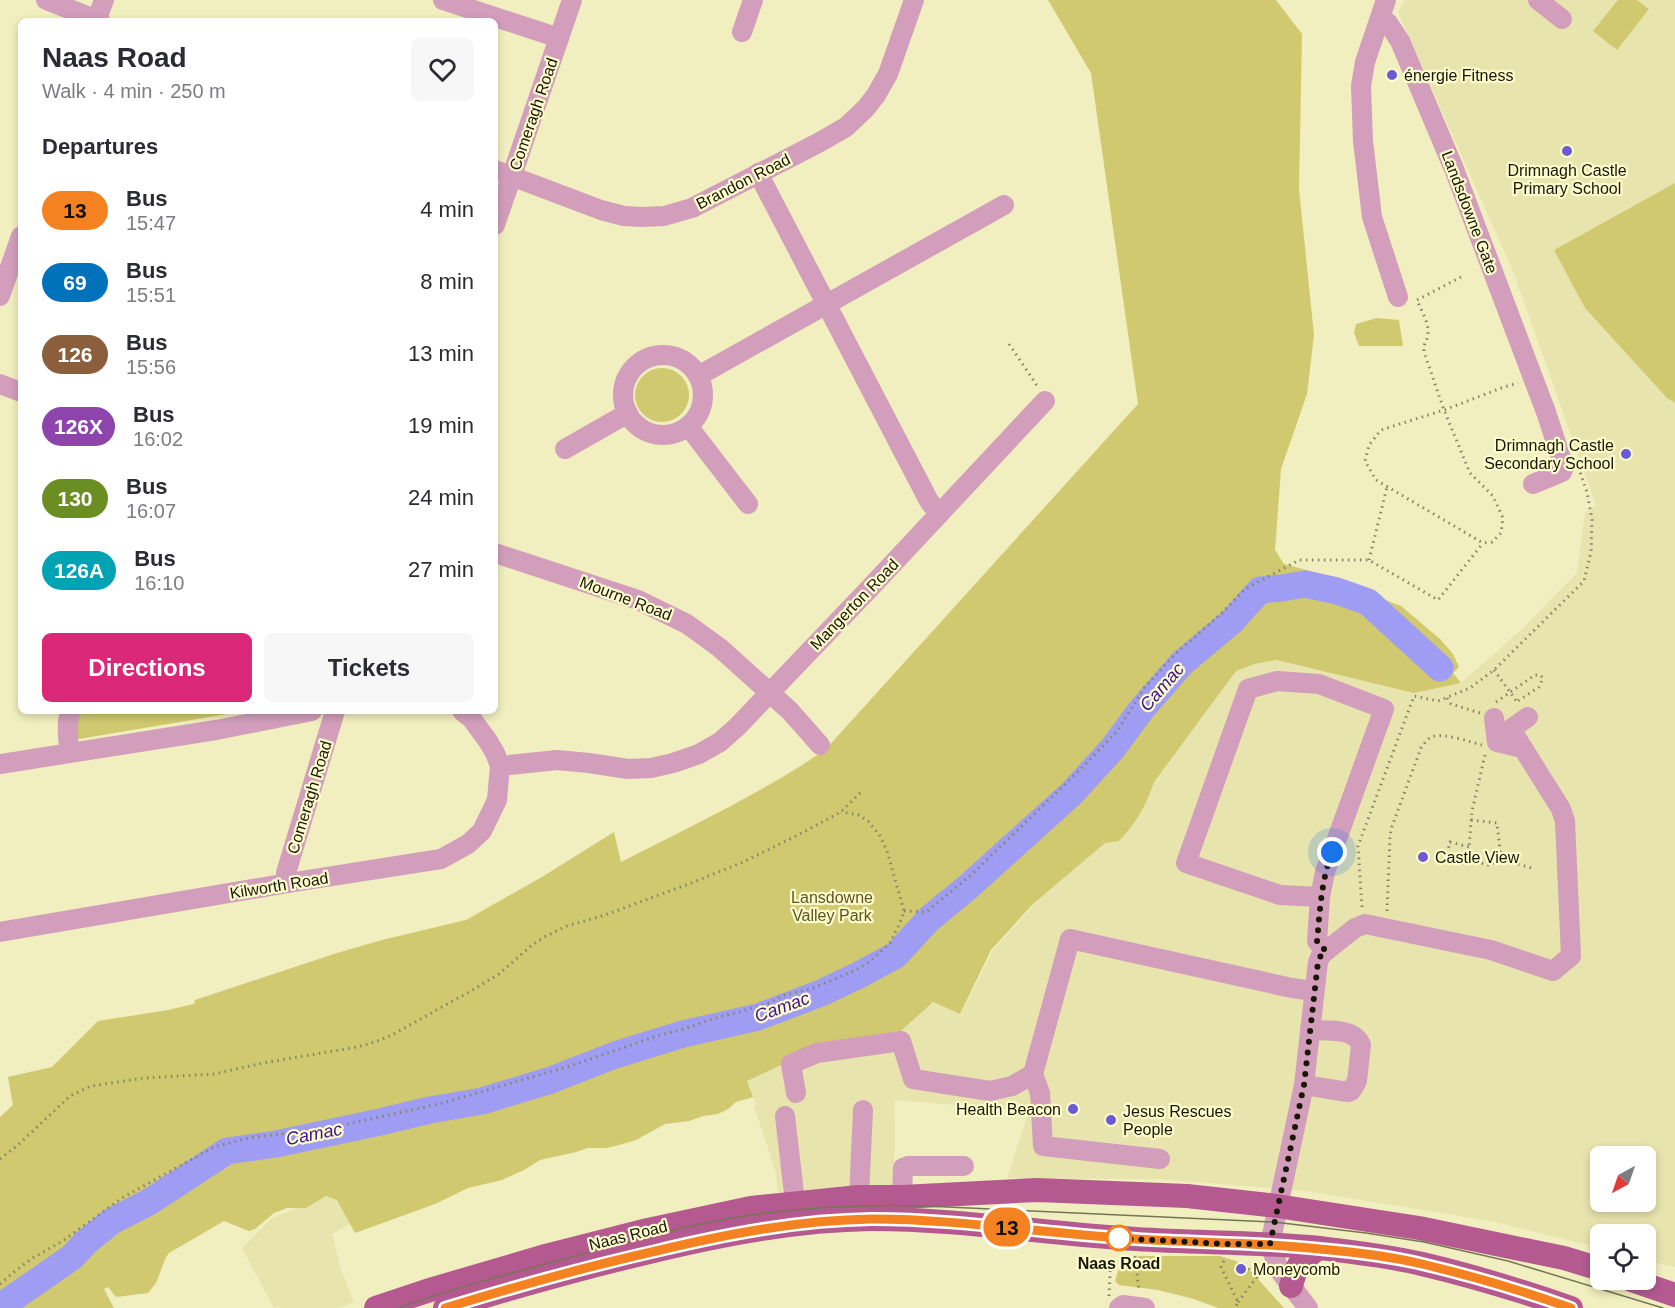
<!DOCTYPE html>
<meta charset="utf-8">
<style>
:root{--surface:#fff;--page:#f7f7f7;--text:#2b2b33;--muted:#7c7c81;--accent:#db2777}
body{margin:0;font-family:Helvetica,sans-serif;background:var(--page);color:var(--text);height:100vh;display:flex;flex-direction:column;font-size:22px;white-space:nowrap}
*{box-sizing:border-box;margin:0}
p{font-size:20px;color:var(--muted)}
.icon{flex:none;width:33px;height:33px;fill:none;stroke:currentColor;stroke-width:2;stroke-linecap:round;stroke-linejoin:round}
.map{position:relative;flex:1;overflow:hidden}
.panel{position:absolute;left:18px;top:18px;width:480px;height:696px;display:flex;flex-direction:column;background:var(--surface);border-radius:9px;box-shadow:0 3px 9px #0003}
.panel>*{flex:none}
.badge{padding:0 12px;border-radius:20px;font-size:21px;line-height:39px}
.needle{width:39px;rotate:220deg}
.tools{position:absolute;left:1590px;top:1146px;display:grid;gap:12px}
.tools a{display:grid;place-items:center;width:66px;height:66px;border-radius:9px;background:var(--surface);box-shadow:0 3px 9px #0003;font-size:30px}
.you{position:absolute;width:30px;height:30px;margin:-15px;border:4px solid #fff;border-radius:50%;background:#1a73e8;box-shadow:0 0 0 9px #1a73e833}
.map>.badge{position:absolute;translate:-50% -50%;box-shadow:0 0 0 3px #fff}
h2{padding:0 24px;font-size:22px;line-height:54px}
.round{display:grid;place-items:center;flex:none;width:63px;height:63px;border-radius:9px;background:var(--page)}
.headline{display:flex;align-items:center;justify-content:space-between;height:102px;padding:0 24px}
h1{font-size:28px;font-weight:700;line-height:45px}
.cta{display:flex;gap:12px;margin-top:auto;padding:12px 24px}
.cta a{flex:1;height:69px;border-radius:9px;background:var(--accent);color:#fff;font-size:24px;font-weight:700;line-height:69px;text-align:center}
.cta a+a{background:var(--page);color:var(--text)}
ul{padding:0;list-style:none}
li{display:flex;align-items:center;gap:18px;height:72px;padding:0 24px}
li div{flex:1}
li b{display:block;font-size:22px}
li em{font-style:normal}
li .badge{min-width:66px;font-weight:700;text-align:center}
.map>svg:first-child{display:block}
.built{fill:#e8e4ae;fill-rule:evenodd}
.green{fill:#d0c96f}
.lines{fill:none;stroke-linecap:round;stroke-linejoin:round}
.river{stroke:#9f9cf4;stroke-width:27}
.path{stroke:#878565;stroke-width:3;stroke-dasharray:1.5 4.5;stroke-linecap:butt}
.minor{stroke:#d29ebb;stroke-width:20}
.major{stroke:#b55a91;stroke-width:24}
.tram{stroke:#767556;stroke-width:1.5}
.line-casing{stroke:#fff;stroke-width:14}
.line{stroke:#f58220;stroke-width:9}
.walk{stroke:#181706;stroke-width:6;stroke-dasharray:0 10.8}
.poi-dot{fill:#6a5ad4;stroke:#fefbcc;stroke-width:2}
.stop-dot{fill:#fff;stroke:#f58220;stroke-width:3}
.labels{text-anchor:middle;stroke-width:4.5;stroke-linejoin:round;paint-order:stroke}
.poi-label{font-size:16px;fill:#181706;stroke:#fefbcc;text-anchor:start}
.street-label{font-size:16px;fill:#181706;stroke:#fefbcc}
.park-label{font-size:16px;fill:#5c5721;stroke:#fefbcc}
.stop-label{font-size:16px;font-weight:bold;fill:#181706;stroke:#fefbcc}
.water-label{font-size:18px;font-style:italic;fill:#3a1496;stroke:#fefbcc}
</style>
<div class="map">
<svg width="1675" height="1308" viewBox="0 0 1675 1308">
<rect width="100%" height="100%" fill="#f1eebf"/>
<g class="built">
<path d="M1405,0H1675V183L1554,250L1667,397L1675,403V1267L1646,1260V1234H1600V1248L1491,1221L1305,1191L1155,1179L1007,1178L1029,1111L895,1100L894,1187H846L778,1192L776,1175L770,1154L754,1106L756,1105L747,1081L806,1053L888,1037L933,1003L961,1014L993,950L1047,891L1249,654L1414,693L1461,683L1520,631L1577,573L1585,513L1596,505L1513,271L1398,12ZM1600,1156H1646V1202H1600Z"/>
<path d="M336,1193L353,1222L332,1234L341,1270L354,1302L339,1308H280L279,1306L274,1308L242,1248L272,1218Z"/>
</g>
<g class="green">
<path d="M1048,0H1276L1302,34L1299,189L1314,335L1307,394L1281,469L1275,550L1284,564L1344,580L1369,595L1375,596L1401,606L1440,639L1453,654L1459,667L1453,673L1461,683L1414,693L1276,660L1254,664L1236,671L1154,782C1146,806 1136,823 1119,841L1105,843L1033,904L991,950L960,1014L933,1002L901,1031L895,1032L889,1037L806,1053L747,1081L753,1097L736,1102L728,1109L718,1114L703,1116L689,1121L665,1124L636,1140L619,1145L606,1148H588L576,1152L540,1160L524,1170L502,1180L468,1188L435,1204L355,1233L337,1200L326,1196L306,1208H287L274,1213L255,1229L249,1231L224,1221L169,1253L166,1257L156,1283L148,1293L116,1297L108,1287L104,1289L114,1308H0V1117L13,1105L8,1077L52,1067L98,1021L168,1010L194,1004L195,1000L337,953L382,940L466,920L542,877L614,832L621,862C689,827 762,793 825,750L1138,404L1091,73Z"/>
<path d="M1618,0H1637L1649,9L1617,50L1593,31Z"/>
<path d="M1675,183V403L1667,398L1585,308L1554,250Z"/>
<path d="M1377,318L1399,320L1403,346H1359L1354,333L1356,324Z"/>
<circle cx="662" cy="395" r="27"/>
<path d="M76,711L87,713L88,711H235L233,713L79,739L72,734Z"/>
<path d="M1138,1256H1220L1236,1261L1248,1268L1284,1308H1218L1194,1299L1158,1290L1119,1285L1115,1281L1119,1268L1138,1264Z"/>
</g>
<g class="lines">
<path class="river" d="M0,1307L72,1257L86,1242L112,1221L149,1202L227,1151L276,1144L380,1122L430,1110L482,1101L551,1080L615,1055L683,1034L758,1017L821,993L857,976L896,955L929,919L969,886L1072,793L1113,748L1141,710L1182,663L1231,622L1260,590L1282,588L1305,584L1337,591L1368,602L1440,668"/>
<g class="path">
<path d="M1461,277L1417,300C1421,310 1429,323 1428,333C1428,341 1423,342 1424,352L1444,410L1470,473L1493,496L1503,518L1501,533L1492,542L1483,543L1376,480L1365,461L1369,445L1381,430L1444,410L1504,387L1518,383"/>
<path d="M1009,344L1038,387"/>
<path d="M1369,560L1387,487"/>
<path d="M1494,670L1518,703"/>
<path d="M1447,698L1451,704L1480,713"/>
<path d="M1496,702L1535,675H1540L1543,678L1539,687L1515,703"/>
<path d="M1485,755L1472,811L1468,859L1491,866L1496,858L1532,868"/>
<path d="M1471,820L1497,823L1501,859"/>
<path d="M1468,859L1462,864L1446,859L1450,842L1469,847"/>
<path d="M1362,907L1358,846L1414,696L1438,701L1470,688L1494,670L1584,581L1591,552L1592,520L1587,492L1580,472"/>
<path d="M904,911L926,912L970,876L1079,771L1118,730L1144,688L1174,655L1223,612L1245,589L1299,560H1369L1438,600L1483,543"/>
<path d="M1387,911L1390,838L1391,829L1421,748C1424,744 1427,739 1432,737C1442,732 1470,742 1482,745"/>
<path d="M0,1159L18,1145L70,1096L91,1086L145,1078L214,1074L263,1063L357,1047L375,1042L392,1035L476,988L499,974L532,945L546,936L567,926L605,915L694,882L743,862L796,836L841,812L862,791"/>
<path d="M1135,1256L1139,1291"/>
<path d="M1224,1261L1221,1267L1238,1302L1235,1308"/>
<path d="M0,1284L14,1272L31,1259L64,1240L122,1198L214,1147L248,1138L334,1127L439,1104L570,1066L660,1035L684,1029L709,1020L767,1004L785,995L813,988L856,970L869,962L890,943L900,923L904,911L887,851L880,836L869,822L859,815L841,812"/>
<path d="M1109,1296L1111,1255"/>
<path d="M1238,1302L1257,1277L1243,1263"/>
</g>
<g class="minor">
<path d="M46,0L100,21"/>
<path d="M443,0L559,38"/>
<path d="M1386,0L1365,62L1361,86L1363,141L1372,217L1398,297"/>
<path d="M1538,0L1562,19"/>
<path d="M1380,19L1388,23L1400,41L1454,169L1546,412L1564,467L1562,472L1533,484"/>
<path d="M96,21L104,0"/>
<path d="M742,32L753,0"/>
<path d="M495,170L601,210L624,216L642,217L664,216L692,208L820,142L846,127L866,108L876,95L888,74L914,0"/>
<path d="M758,173L929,501L939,514"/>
<path d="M495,225L572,0"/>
<path d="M0,296L21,236"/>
<circle cx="663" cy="395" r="40"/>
<path d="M698,376L1004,205"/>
<path d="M0,384L21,392"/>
<path d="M688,426L748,504"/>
<path d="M565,449L628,413"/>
<path d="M495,553L638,600L687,624L720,648L790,711L820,745"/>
<path d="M1494,718L1497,742L1522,748"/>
<path d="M69,752C69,739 65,723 71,711"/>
<path d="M0,764L216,730L312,711"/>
<path d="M500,766L557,760L589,763L628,769L651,768L673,763L699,754L720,742L737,727L869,589L1045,401"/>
<path d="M288,883L286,873L335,711"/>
<path d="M1320,897L1325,872L1384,709L1319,684L1277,681L1248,689L1186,863L1280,895L1320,897L1317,941L1326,951"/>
<path d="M0,932L288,883L441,859L468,844L482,831L497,800L500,766L495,753L488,741L471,718L462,711"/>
<path d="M1304,1085L1348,1092L1351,1091L1357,1081L1361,1045C1354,1027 1326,1031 1310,1030"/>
<path d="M796,1093L791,1064L817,1053L901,1041L913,1079L990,1091L1012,1086L1033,1074"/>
<path d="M785,1116L795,1202"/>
<path d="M1160,1159L1043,1146L1040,1093L1033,1074L1070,939L1292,988L1314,991"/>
<path d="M859,1197L863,1110"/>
<path d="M902,1197L903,1168L908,1166H964"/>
<path d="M1119,1308L1123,1305L1145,1308"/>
<path d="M1308,1308L1279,1270L1270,1244L1304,1085L1318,962L1321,955L1326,951L1355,928L1365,924L1491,950L1553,971L1571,956L1565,821L1561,809L1511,729L1528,717"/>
</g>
<g class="major">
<path d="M1631,1280L1675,1295"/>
<path d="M1291,1286C1296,1265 1301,1260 1319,1248"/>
<path d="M376,1308L433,1289L542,1257L648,1230L751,1208L859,1197H902L1037,1190L1187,1196L1277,1206L1419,1228L1564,1258L1600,1269"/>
<path d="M445,1308C511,1288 577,1269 645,1253C719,1235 795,1220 872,1219C960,1219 1048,1234 1136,1239C1197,1243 1259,1242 1320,1248C1354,1252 1389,1256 1422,1264C1473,1276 1522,1291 1571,1308"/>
</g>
<path class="tram" d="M398,1308C454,1288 511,1273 568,1258C626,1242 685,1225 745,1216C805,1207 865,1204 926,1206L1274,1222L1366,1233L1424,1242L1508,1261L1663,1308"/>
</g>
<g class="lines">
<defs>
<path id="line" d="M445,1308C514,1287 585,1267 656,1251C727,1234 799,1220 872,1219C960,1219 1048,1234 1136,1239C1197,1243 1259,1242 1320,1249C1354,1252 1389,1256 1422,1264C1473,1276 1523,1291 1571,1308"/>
</defs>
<use href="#line" class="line-casing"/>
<use href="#line" class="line"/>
<path class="walk" d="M1119,1238H1114L1227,1244H1270L1304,1085L1318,962L1321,955L1326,951L1317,942C1320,910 1321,882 1332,852"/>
</g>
<g class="poi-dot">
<circle cx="1392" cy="75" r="6"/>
<circle cx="1567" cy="151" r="6"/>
<circle cx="1626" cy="454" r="6"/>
<circle cx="1423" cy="857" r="6"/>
<circle cx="1073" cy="1109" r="6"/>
<circle cx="1111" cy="1120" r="6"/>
<circle cx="1241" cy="1269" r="6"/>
</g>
<circle class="stop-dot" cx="1119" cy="1238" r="12"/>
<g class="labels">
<g class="poi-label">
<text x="1404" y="81">énergie Fitness</text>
<text x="1567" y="176" text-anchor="middle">Drimnagh Castle<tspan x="1567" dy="18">Primary School</tspan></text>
<text x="1614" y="451" text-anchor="end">Drimnagh Castle<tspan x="1614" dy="18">Secondary School</tspan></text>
<text x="1435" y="863">Castle View</text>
<text x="1061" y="1115" text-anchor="end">Health Beacon</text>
<text x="1123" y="1117">Jesus Rescues<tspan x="1123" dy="18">People</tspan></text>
<text x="1253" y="1275">Moneycomb</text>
</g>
<g class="street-label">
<text transform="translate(533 114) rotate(-71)" y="6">Comeragh Road</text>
<text transform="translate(743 181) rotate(-27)" y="6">Brandon Road</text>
<text transform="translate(1470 212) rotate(69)" y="6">Landsdowne Gate</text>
<text transform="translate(626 598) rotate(21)" y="6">Mourne Road</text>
<text transform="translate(854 604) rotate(-46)" y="6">Mangerton Road</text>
<text transform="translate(309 797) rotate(-73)" y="6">Comeragh Road</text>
<text transform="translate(279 885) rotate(-9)" y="6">Kilworth Road</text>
<text transform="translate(628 1235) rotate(-14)" y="6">Naas Road</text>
</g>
<g class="park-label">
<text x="832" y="903">Lansdowne<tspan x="832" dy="18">Valley Park</tspan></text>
</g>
<g class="stop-label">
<text x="1119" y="1269">Naas Road</text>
</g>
<g class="water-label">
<text transform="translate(1162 687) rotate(-49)" y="6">Camac</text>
<text transform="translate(782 1007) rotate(-20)" y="6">Camac</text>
<text transform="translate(314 1134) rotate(-11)" y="6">Camac</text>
</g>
</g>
</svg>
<div class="tools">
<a><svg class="needle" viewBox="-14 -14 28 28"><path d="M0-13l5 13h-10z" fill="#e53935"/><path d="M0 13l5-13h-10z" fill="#7c7c81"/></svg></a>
<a><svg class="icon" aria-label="locate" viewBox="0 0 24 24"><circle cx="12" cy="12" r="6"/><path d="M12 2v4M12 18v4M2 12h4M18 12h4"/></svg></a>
</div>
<div class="you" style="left:1332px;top:852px"></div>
<b class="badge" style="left:1007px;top:1227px;background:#f58220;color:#111">13</b>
<section class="panel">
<div class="headline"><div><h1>Naas Road</h1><p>Walk · 4 min · 250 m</p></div><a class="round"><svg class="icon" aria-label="heart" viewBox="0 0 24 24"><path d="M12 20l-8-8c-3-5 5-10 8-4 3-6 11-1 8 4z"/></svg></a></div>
<h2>Departures</h2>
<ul>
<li><span class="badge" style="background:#f58220;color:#111">13</span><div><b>Bus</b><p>15:47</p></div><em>4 min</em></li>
<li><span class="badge" style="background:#0072bc;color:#fff">69</span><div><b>Bus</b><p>15:51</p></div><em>8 min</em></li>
<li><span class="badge" style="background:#8b5e3c;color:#fff">126</span><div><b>Bus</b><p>15:56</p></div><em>13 min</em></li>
<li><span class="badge" style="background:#8e44ad;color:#fff">126X</span><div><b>Bus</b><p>16:02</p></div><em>19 min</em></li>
<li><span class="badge" style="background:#6b8e23;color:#fff">130</span><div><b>Bus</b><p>16:07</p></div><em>24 min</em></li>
<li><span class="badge" style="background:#00a3b4;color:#fff">126A</span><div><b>Bus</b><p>16:10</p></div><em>27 min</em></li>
</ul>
<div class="cta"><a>Directions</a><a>Tickets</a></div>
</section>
</div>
